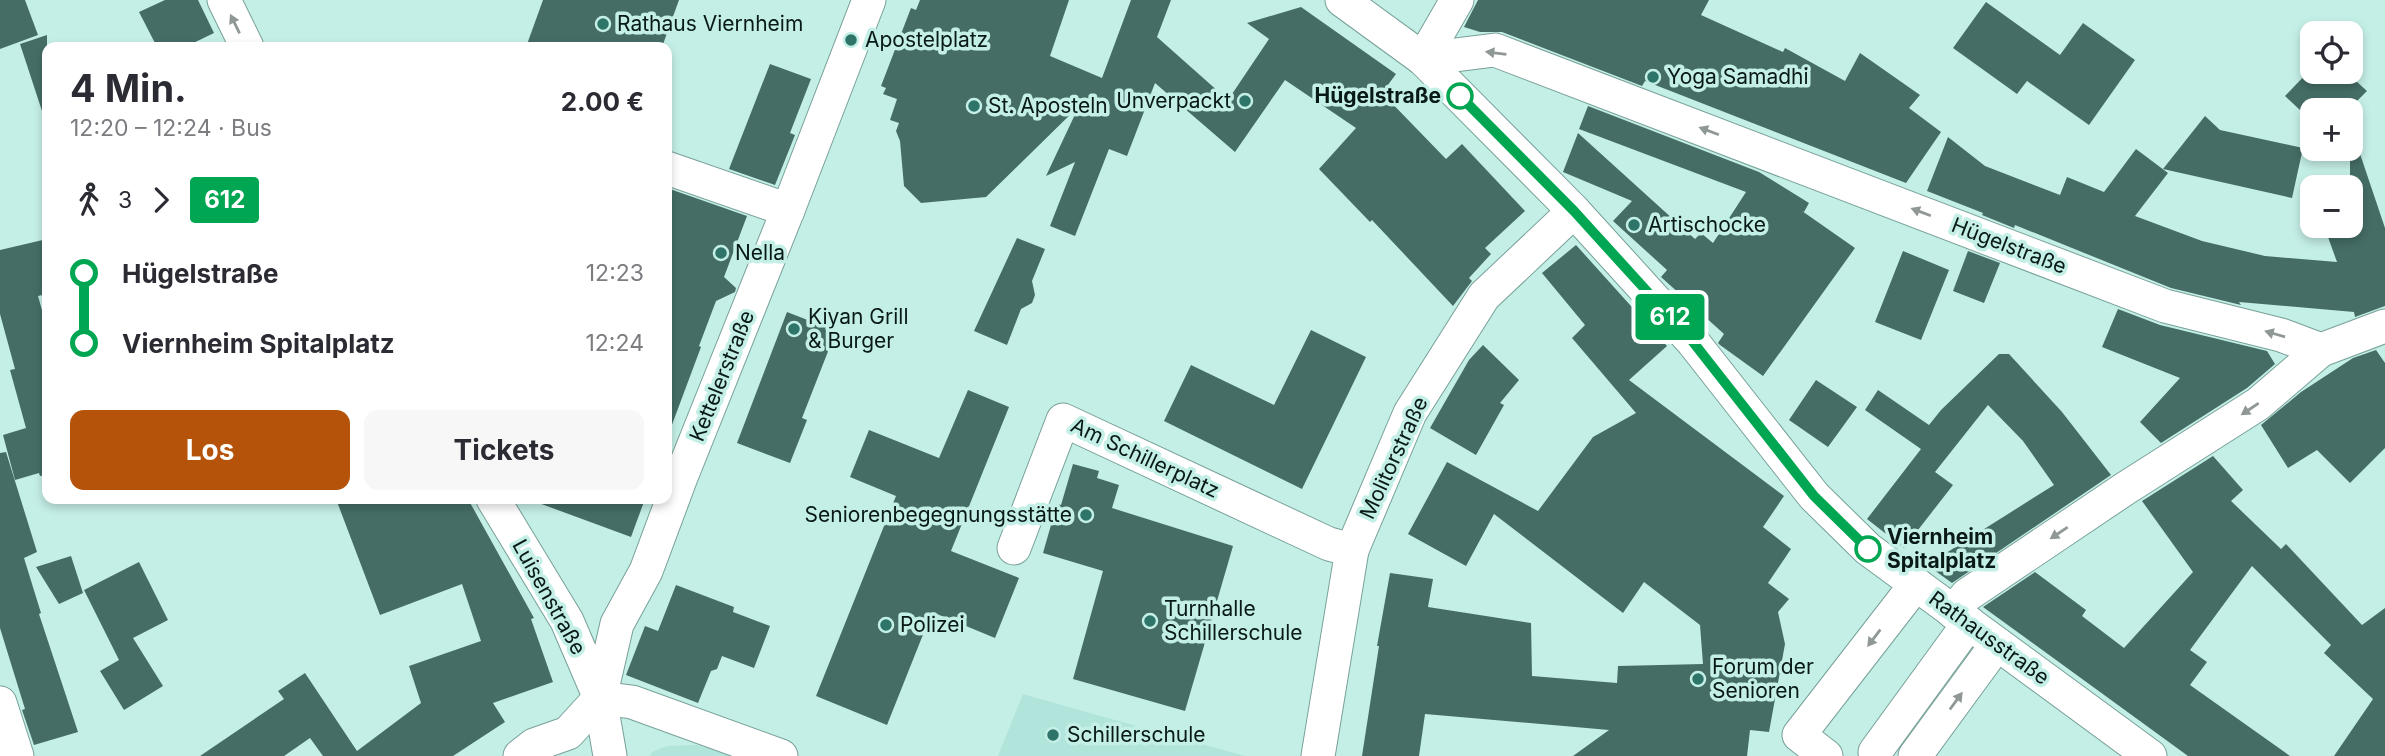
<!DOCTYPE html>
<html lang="de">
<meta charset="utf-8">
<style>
:root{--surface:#fff;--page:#f7f7f7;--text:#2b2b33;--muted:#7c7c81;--accent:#b45309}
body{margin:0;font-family:Inter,sans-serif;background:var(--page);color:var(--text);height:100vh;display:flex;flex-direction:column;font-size:26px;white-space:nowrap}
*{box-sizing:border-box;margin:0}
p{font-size:23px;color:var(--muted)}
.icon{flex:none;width:38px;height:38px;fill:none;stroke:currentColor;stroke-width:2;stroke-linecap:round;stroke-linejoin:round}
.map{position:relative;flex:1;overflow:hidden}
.sheet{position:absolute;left:42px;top:42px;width:630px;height:462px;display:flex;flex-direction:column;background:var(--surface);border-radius:14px;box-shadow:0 4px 10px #0003}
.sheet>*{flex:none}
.badge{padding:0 14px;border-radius:5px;font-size:24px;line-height:46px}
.tools{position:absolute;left:2300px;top:21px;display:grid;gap:14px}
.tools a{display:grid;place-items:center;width:63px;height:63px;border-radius:14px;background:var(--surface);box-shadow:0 4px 10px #0003;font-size:35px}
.map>.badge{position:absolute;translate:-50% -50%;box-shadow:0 0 0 4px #fff}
.legs{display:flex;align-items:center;gap:10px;height:77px;padding:0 28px;font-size:23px}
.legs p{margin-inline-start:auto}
.summary{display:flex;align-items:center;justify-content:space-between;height:119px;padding:0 28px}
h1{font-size:38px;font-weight:700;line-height:52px}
.button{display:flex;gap:14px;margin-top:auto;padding:14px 28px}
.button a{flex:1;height:80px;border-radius:14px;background:var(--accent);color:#fff;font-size:28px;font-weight:700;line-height:80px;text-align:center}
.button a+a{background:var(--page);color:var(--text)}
ul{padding:0 28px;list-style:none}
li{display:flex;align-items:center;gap:24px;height:70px;font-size:26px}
li i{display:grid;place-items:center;width:10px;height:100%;margin:0 9px;background:currentColor}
li i::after{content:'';width:18px;height:18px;margin:-9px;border:5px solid;border-radius:50%;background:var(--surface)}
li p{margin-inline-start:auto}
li:first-child i{background:linear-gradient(#0000 50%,currentColor 0)}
li:last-child i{background:linear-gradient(currentColor 50%,#0000 0)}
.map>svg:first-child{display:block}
.built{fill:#b1e5db}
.building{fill:#456d66}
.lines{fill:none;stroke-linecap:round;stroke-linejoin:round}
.minor-casing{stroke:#77a098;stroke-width:35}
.minor{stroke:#fff;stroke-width:33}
.oneway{fill:#909896}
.line-1-casing{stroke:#fff;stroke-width:16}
.line-1{stroke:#00a651;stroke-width:10}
.poi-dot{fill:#2e7469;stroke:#c4efe7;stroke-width:2.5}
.stop-1-dot{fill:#fff;stroke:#00a651;stroke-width:3.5}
.labels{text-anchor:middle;stroke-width:7;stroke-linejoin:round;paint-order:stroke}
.poi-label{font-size:21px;fill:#081916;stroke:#c4efe7;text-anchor:start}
.stop-label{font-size:21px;font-weight:bold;fill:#081916;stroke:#c4efe7;text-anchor:end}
.street-label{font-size:21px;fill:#081916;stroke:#c4efe7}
</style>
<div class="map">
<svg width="2385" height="756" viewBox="0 0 2385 756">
<rect width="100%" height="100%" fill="#c4efe7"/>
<g class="built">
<path d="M1023,694L1104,717L1245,756H998Z"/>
<path d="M697,745L736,756H650L652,752L667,746Z"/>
</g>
<g class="building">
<path d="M0,0H25L38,35L0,49Z"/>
<path d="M165,0H198L214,33L185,47H157L139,12Z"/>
<path d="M543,0H679L662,47H526Z"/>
<path d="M920,0H1069L1050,56L1102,78L1131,0H1171L1157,37L1228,100L1269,39L1247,23L1301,7L1396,74L1382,93L1446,159L1462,144L1525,211L1485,248L1491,254L1469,278L1472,281L1453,306L1372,220L1370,222L1319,169L1356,128L1285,80L1235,152L1155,83L1127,156L1109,149L1075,236L1050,226L1075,162L1046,176L1079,106L986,197L921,203L904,186L900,141L896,131L899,123L890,120L897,99L883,94L886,88L881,86L911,8L916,10Z"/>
<path d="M1478,0H1709L1701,15L1783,52L1785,48L1845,81L1860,53L1920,95L1909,108L1941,132L1906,183L1645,81L1642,86L1502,32H1480L1464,27Z"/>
<path d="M1986,2L2060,55L2083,23L2135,60L2089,125L2027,81L2017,94L1953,48Z"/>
<path d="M47,35V110L42,111L20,44Z"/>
<path d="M770,64L811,79L790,133L795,135L775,185L729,169Z"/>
<path d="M2308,72H2346L2367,91L2348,110H2300L2285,96Z"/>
<path d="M1588,106L1759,172L1809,203L1804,212L1802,211L1855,248L1763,376L1720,345L1718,343L1724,334L1661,277L1667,270L1613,221L1632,201L1563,172L1578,133L1695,239L1701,233L1713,243L1746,192L1579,129Z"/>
<path d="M2205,116L2220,130L2303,148L2292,198L2163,169Z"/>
<path d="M1948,137L1985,166L2060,195L2067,177L2104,192L2136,149L2168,173L2135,216L2202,241L2265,256L2337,262L2324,226H2350V139H2355L2385,228V306L2355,317L2354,312L2239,302L2241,305L2171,288L2015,225L2014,228L1982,215L1983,213L1927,191Z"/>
<path d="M667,188L747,216L724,277L736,288L735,292L716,301L699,346L701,347L670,430H667Z"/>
<path d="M1017,238L1045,249L1032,281L1035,295L1032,303L1021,309L1007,345L974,331Z"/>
<path d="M47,239V294L38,296L47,328V475L40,476L39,473L15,480L3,435L26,428L10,370L15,369L0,314V250Z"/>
<path d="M1576,245L1667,346L1629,380L1784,496L1763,527L1791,549L1768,583L1789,599L1778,612L1785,644L1769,732L1750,730L1747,756H1573L1609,730L1425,714L1419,756H1362L1379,646H1377L1390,573L1433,579L1428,607L1531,623L1532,676L1617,683L1618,666L1703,664L1700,625L1644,582L1623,613L1494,514L1466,566L1408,534L1447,462L1538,511L1593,437L1636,413L1572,338L1585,325L1542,273Z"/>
<path d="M1903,251L1949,270L1921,340L1875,322Z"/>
<path d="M1968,251L2000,263L1984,303L1953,291Z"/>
<path d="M2118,309L2160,325L2267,351L2275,364L2247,388L2161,443L2140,422L2180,378L2102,347Z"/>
<path d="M787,312L836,331L802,418L807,420L790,463L737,443Z"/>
<path d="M1311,330L1366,357L1302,489L1164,421L1191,365L1274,405Z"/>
<path d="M1483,345L1519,380L1500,403L1504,405L1476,455L1430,428L1469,360Z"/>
<path d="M2376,350L2385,363V448L2350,483L2317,450L2288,468L2261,425L2301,392L2353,358Z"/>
<path d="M1999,354H2009L2062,412L2111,475L1952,583L1927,565L2054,485L2023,441L1988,405L1935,472L1953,485L1904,548L1867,519L1921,449L1865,410L1878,390L1929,425L1941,410Z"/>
<path d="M1816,380L1857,407L1828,447L1789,420Z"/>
<path d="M968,390L1009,407L951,551L1019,578L995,638L932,612L887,725L816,696L896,496L850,477L869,430L939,458Z"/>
<path d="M6,452L37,552L24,558L41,613L39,614L78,732L34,745L22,710L25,709L0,628V453Z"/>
<path d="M2213,456L2243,490L2231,501L2281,549L2286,544L2362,625L2385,608V756H2334L2373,699L2324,653L2331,645L2252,566L2190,650L2207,662L2190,685L2290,756H2188L1983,607L2035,572L2086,610L2082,616L2124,648L2193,572L2142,501Z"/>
<path d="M1073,464L1099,471L1097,478L1119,485L1112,508L1233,546L1185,711L1073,679L1103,571L1043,553L1057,504L1061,505Z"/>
<path d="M336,499H468L534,618L531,619L553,682L493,703L505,722L453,756H323L310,738L284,756H200L284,699L278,691L305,673L357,751L421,703L409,666L481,641L462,584L380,615Z"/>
<path d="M537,499H645L631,537L536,502Z"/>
<path d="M71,556L83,593L59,604L36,567Z"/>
<path d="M139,562L168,620L133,638L163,686L124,710L100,671L119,660L84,590Z"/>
<path d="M676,585L734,607L733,612L770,626L754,668L722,656L717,669L711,671L698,703L626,675L645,626L658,631Z"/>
</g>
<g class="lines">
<defs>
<g id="minor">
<path d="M224,0L247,47"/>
<path d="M1342,0L1423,59L1574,211L1693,342L1814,496L1868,549L2150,756"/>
<path d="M1423,59L1495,50L2165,306L2281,335L2321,350L2385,326"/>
<path d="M1423,59L1457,0"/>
<path d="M788,210L869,0"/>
<path d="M493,499L567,621L600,698L610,756"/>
<path d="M1014,548L1063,420L1329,544L1352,550"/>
<path d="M1953,612L1967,595L2126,488L2258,404L2321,350"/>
<path d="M600,698L632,702L781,756"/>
<path d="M0,703L17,756"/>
<path d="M1875,752L1969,623"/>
<path d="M520,756L534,745L568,733L600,698L617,624L646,571L681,477L788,210L667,168"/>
<path d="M1318,756L1352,550L1410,413L1484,296L1574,211"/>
<path d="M1826,756L1799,735L1916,584"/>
<path d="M1915,756L1997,644"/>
</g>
</defs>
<use href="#minor" class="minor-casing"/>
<use href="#minor" class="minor"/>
</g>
<defs><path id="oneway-solid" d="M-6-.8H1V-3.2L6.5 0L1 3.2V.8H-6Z" transform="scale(1.75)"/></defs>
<g class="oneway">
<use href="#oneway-solid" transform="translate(235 24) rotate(-116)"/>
<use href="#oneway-solid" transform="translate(1496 53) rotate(-173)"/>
<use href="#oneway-solid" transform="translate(1709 131) rotate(-159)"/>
<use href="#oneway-solid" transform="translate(1921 212) rotate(-159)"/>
<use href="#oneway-solid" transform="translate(2275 334) rotate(-164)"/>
<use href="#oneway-solid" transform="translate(2250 409) rotate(146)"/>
<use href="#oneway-solid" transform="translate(2059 533) rotate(146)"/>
<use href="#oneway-solid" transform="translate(1874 638) rotate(127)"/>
<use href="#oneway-solid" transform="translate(1956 701) rotate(-54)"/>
</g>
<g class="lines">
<defs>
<path id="line-1" d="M1460,96L1574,211L1693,342L1814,496L1868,549"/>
</defs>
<use href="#line-1" class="line-1-casing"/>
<use href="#line-1" class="line-1"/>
</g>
<g class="poi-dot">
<circle cx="603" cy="24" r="7"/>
<circle cx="851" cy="40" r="7"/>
<circle cx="1653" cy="77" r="7"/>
<circle cx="1245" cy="101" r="7"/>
<circle cx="974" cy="106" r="7"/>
<circle cx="1634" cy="225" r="7"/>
<circle cx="721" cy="253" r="7"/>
<circle cx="794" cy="329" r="7"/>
<circle cx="1086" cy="515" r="7"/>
<circle cx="1150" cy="621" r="7"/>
<circle cx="886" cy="625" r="7"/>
<circle cx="1698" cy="679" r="7"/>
<circle cx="1053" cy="735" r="7"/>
</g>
<g class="stop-1-dot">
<circle cx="1460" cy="96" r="12"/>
<circle cx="1868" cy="549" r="12"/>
</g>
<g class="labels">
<g class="poi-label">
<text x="617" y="31">Rathaus Viernheim</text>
<text x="865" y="47">Apostelplatz</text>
<text x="1667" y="84">Yoga Samadhi</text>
<text x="1231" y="108" text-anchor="end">Unverpackt</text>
<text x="988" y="113">St. Aposteln</text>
<text x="1648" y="232">Artischocke</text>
<text x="735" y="260">Nella</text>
<text x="808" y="324">Kiyan Grill<tspan x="808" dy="24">&amp; Burger</tspan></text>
<text x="1072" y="522" text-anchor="end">Seniorenbegegnungsstätte</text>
<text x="1164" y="616">Turnhalle<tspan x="1164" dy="24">Schillerschule</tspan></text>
<text x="900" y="632">Polizei</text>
<text x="1712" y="674">Forum der<tspan x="1712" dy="24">Senioren</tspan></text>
<text x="1067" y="742">Schillerschule</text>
</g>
<g class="stop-label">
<text x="1441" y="103">Hügelstraße</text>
<text x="1887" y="544" text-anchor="start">Viernheim<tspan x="1887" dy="24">Spitalplatz</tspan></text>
</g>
<g class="street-label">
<text transform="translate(2009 246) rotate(21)" y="7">Hügelstraße</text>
<text transform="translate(722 376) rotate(-68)" y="7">Kettelerstraße</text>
<text transform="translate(1145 458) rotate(25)" y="7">Am Schillerplatz</text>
<text transform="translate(1394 458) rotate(-65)" y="7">Molitorstraße</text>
<text transform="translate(549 597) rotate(61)" y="7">Luisenstraße</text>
<text transform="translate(1989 638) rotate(36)" y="7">Rathausstraße</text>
</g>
</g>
</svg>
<div class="tools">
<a><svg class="icon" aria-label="locate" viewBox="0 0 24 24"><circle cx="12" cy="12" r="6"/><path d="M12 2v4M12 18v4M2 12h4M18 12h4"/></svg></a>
<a>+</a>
<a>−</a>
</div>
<b class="badge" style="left:1670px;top:317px;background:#00a651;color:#fff">612</b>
<section class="sheet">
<div class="summary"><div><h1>4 Min.</h1><p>12:20 – 12:24 · Bus</p></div><b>2.00 €</b></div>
<div class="legs"><svg class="icon" aria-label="walk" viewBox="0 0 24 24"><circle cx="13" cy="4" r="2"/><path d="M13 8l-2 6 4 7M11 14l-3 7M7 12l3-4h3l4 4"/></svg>3<svg class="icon" aria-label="forward" viewBox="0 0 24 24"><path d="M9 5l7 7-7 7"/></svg><b class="badge" style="background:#00a651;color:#fff">612</b></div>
<ul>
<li><i style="color:#00a651"></i><b>Hügelstraße</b><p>12:23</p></li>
<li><i style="color:#00a651"></i><b>Viernheim Spitalplatz</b><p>12:24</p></li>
</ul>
<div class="button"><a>Los</a><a>Tickets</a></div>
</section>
</div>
